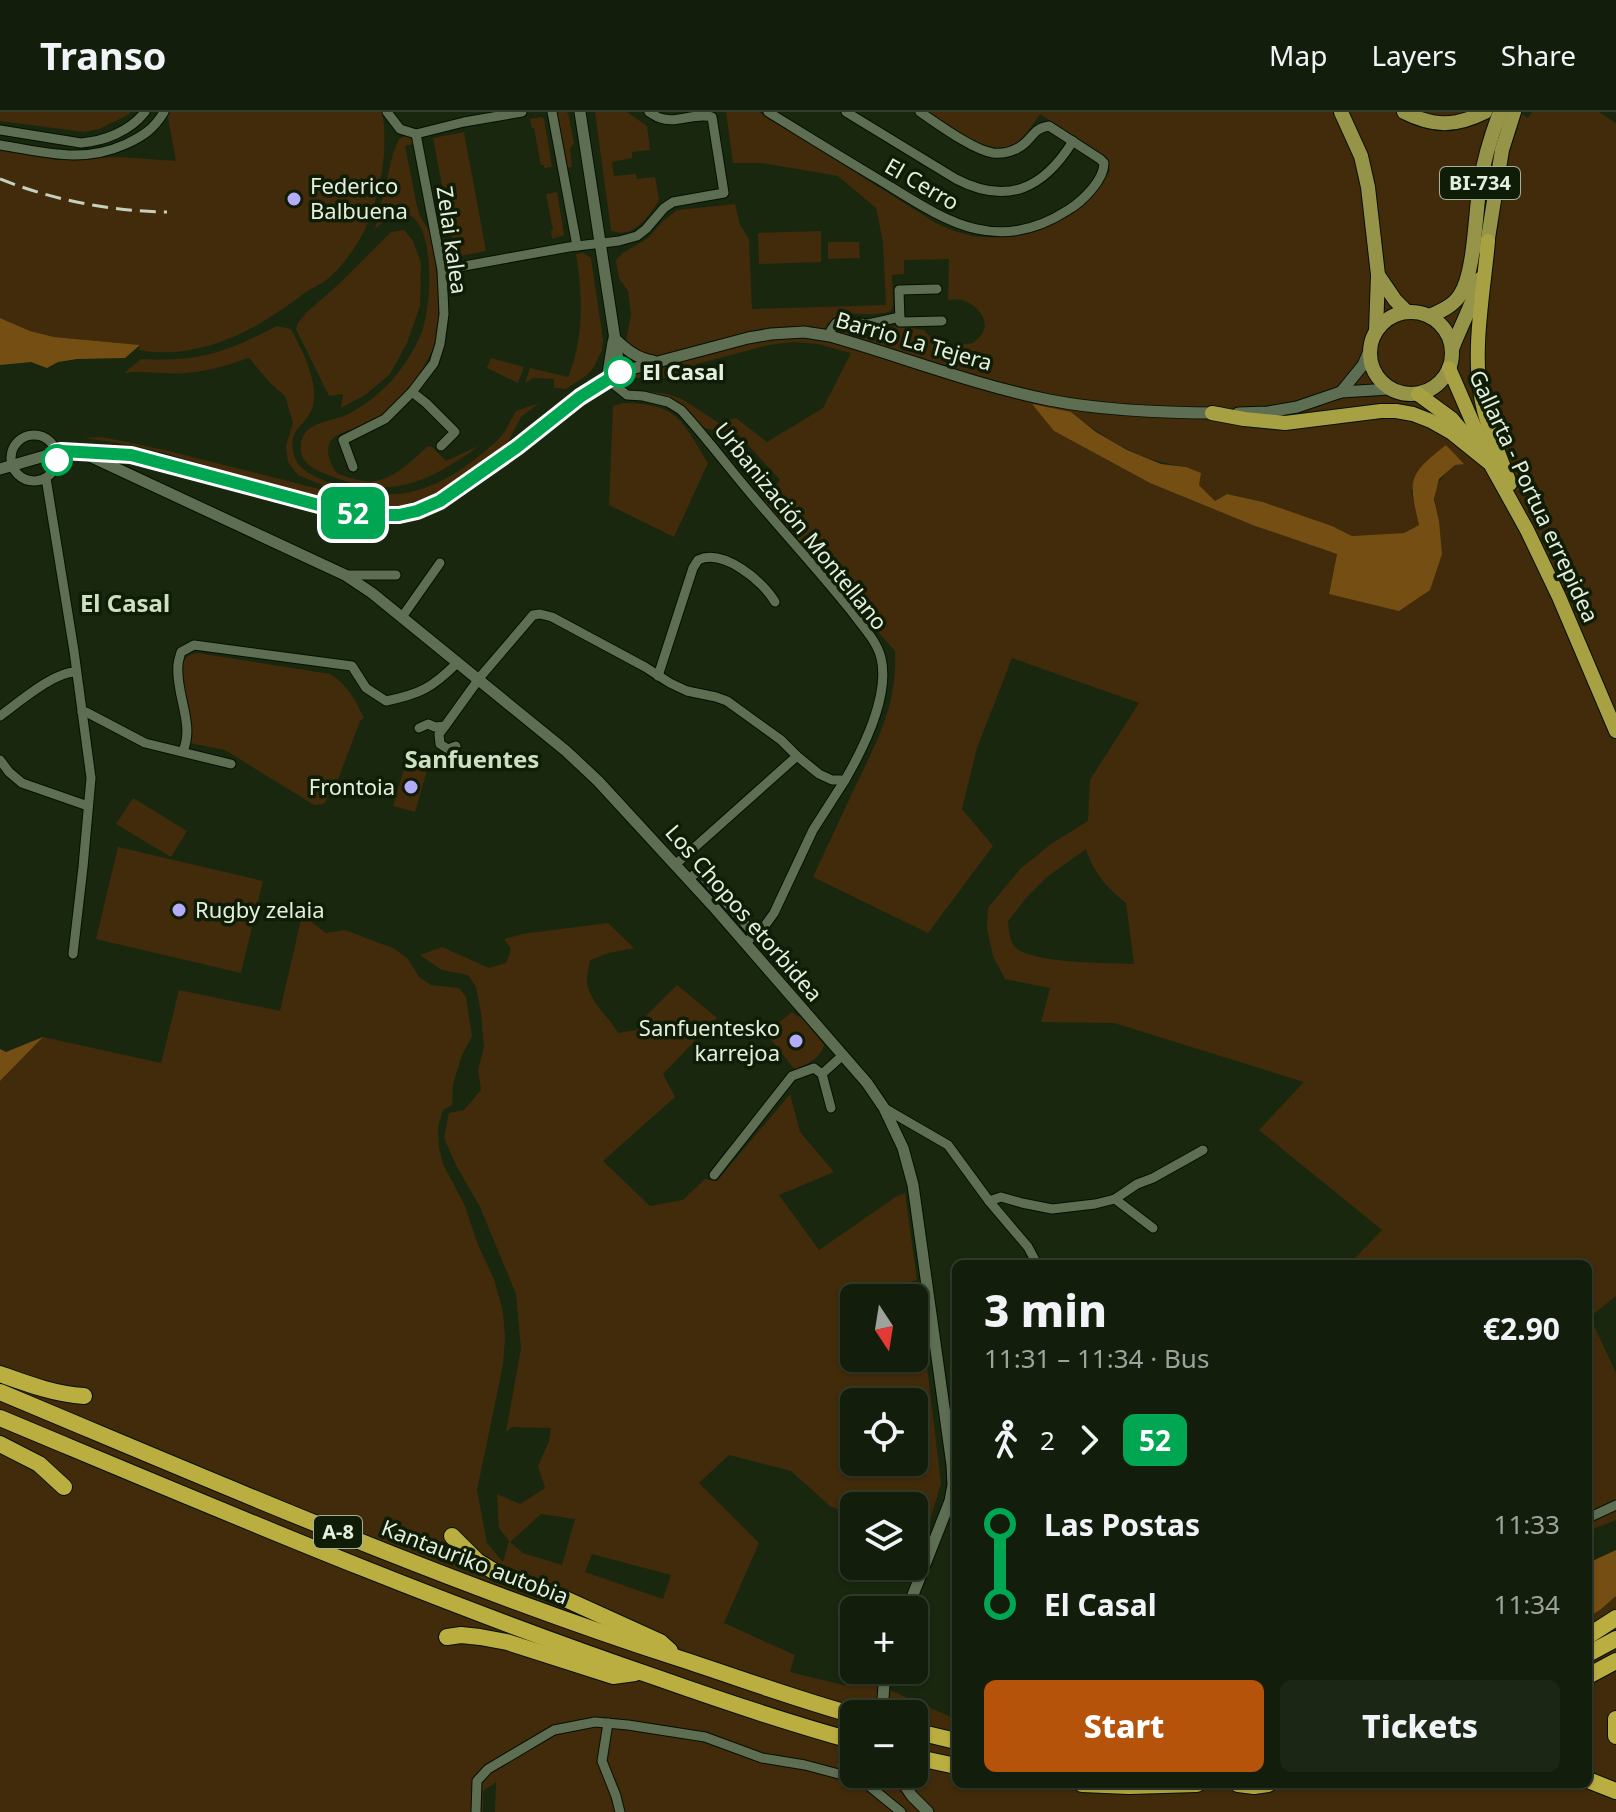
<!DOCTYPE html>
<meta charset="utf-8">
<style>
:root{--surface:#131d0b;--page:#1c2614;--text:#f1f3f6;--muted:#9da29d;--line:#323b2c;--accent:#b45309}
body{margin:0;font-family:"Noto Sans",sans-serif;background:var(--page);color:var(--text);height:100vh;display:flex;flex-direction:column;font-size:30px;white-space:nowrap}
*{box-sizing:border-box;margin:0}
p{font-size:26px;color:var(--muted)}
.icon{flex:none;width:44px;height:44px;fill:none;stroke:currentColor;stroke-width:2;stroke-linecap:round;stroke-linejoin:round}
.map{position:relative;flex:1;overflow:hidden}
.side{position:absolute;left:952px;top:1148px;width:640px;height:528px;display:flex;flex-direction:column;background:var(--surface);border-radius:12px;box-shadow:0 2px 6px #0004,0 0 0 2px var(--line)}
.side>*{flex:none}
.badge{padding:0 16px;border-radius:12px;font-size:28px;line-height:52px}
.needle{width:52px;rotate:168deg}
.fabs{position:absolute;left:840px;top:1172px;display:grid;gap:16px}
.fabs a{display:grid;place-items:center;width:88px;height:88px;border-radius:12px;background:var(--surface);box-shadow:0 2px 6px #0004,0 0 0 2px var(--line);font-size:40px}
.map>.badge{position:absolute;translate:-50% -50%;box-shadow:0 0 0 4px #fff}
.legs{display:flex;align-items:center;gap:12px;height:88px;padding:0 32px;font-size:26px}
.legs p{margin-inline-start:auto}
.headline{display:flex;align-items:center;justify-content:space-between;height:136px;padding:0 32px}
h1{font-size:44px;font-weight:800;line-height:60px}
.primary-button{display:flex;gap:16px;margin-top:auto;padding:16px 32px}
.primary-button a{flex:1;height:92px;border-radius:12px;background:var(--accent);color:#fff;font-size:32px;font-weight:800;line-height:92px;text-align:center}
.primary-button a+a{background:var(--page);color:var(--text)}
ul{padding:0 32px;list-style:none}
li{display:flex;align-items:center;gap:28px;height:80px;font-size:30px}
li i{display:grid;place-items:center;width:12px;height:100%;margin:0 10px;background:currentColor}
li i::after{content:'';width:20px;height:20px;margin:-10px;border:6px solid;border-radius:50%;background:var(--surface)}
li p{margin-inline-start:auto}
li:first-child i{background:linear-gradient(#0000 50%,currentColor 0)}
li:last-child i{background:linear-gradient(currentColor 50%,#0000 0)}
header{display:flex;align-items:center;gap:48px;box-sizing:border-box;height:112px;padding:0 40px;background:var(--surface);border-bottom:2px solid var(--line)}
header strong{font-size:38px}
nav{display:flex;gap:44px;margin-inline-start:auto;font-size:28px}
.map>svg:first-child{display:block}
.green{fill:#422b0b;fill-rule:evenodd}
.forest{fill:#754e13}
.lines{fill:none;stroke-linecap:round;stroke-linejoin:round}
.minor-casing{stroke:#041000;stroke-width:11}
.tertiary-casing{stroke:#041000;stroke-width:13}
.primary-casing{stroke:#041000;stroke-width:16}
.trunk-casing{stroke:#041000;stroke-width:16}
.motorway-casing{stroke:#041000;stroke-width:18}
.minor{stroke:#5e6e53;stroke-width:9}
.tertiary{stroke:#5e6e53;stroke-width:11}
.primary{stroke:#969448;stroke-width:14}
.trunk{stroke:#a8a144;stroke-width:14}
.motorway{stroke:#bbae41;stroke-width:16}
.rail{stroke:#c6d0bf;stroke-width:3;stroke-dasharray:16 8;stroke-linecap:butt}
.line-1-casing{stroke:#fff;stroke-width:18}
.line-1{stroke:#00a651;stroke-width:12}
.poi-dot{fill:#b3acf9;stroke:#101d06;stroke-width:3}
.stop-1-dot{fill:#fff;stroke:#00a651;stroke-width:4}
.labels{text-anchor:middle;stroke-width:7;stroke-linejoin:round;paint-order:stroke}
.shield{fill:#101d06;stroke:#a5b09e;stroke-width:2}
.shield-label{font-size:20px;font-weight:bold;fill:#e5efdf}
.street-label{font-size:22px;fill:#e5efdf;stroke:#101d06}
.poi-label{font-size:22px;fill:#e5efdf;stroke:#101d06;text-anchor:start}
.stop-label{font-size:22px;font-weight:bold;fill:#e5efdf;stroke:#101d06;text-anchor:start}
.neighbourhood-label{font-size:24px;font-weight:bold;fill:#cde0c1;stroke:#101d06}
</style>
<header>
<strong>Transo</strong>
<nav><a>Map</a><a>Layers</a><a>Share</a></nav>
</header>
<div class="map">
<svg width="1616" height="1700" viewBox="0 0 1616 1700">
<rect width="100%" height="100%" fill="#19270f"/>
<g class="green">
<path d="M0,0H131L126,4L99,17L84,20L0,9Z"/>
<path d="M161,0H382C390,39 378,101 355,135C346,148 335,163 322,171C317,174 312,176 306,180C258,217 202,249 139,238L140,233L54,225L30,219L0,206V38L57,48L120,45L176,49L168,6L160,1Z"/>
<path d="M556,0H567L569,4L574,32L570,36L572,55L566,56Z"/>
<path d="M595,0H627L647,14L650,38L632,40V46L612,50L614,64L636,62L637,67L655,65L659,88C649,104 632,129 611,118Z"/>
<path d="M726,0H759L936,111C945,115 955,120 965,122C977,126 989,125 1002,125C1054,122 1080,98 1110,59L1105,44L1040,2C1033,12 1025,25 1015,32C990,48 950,12 928,0H1519L1528,6L1532,0H1599L1616,11V1184L1590,1205L1616,1261V1408L1588,1419V1152H1349L1382,1118L1259,1018L1304,970L1114,911L1041,910L1050,876L1005,867L993,844L987,817L988,796L1020,757L1051,732L1088,709L1090,668L1139,591L1012,546L977,636L962,697L993,734L928,821L813,765C827,735 841,705 855,675C877,629 898,592 895,539L764,390L780,368L739,323L703,316L686,298L674,290L658,283L636,278L667,282L682,287L719,311L736,306L767,330L823,296L851,241L818,232L794,230L769,233L697,252L666,266H630L649,242H644L629,233L626,228L631,203L628,179L619,166L616,148L623,141L648,126L663,109L677,98L735,92L740,113L749,127L752,197L886,193L883,130L876,96L838,64L762,51H733ZM949,147L948,188C952,188 957,187 961,188C975,191 991,207 982,222C980,225 976,228 973,231C950,234 940,237 924,218L895,214L871,217L845,213L841,214L838,217L826,213C830,210 833,207 837,205C849,198 875,206 891,199L893,193L892,163L904,162V148ZM1071,300C1109,329 1137,348 1186,355L1199,373L1215,389L1227,382L1263,390L1332,414L1352,424L1404,421L1419,413L1411,379L1446,333L1455,353C1432,373 1432,380 1439,409L1329,481L1337,442L1255,414L1150,371L1054,319ZM1086,737C1093,760 1107,776 1126,791L1134,852C1110,851 1028,852 1014,834C1009,827 1009,817 1008,809L1026,786L1047,765Z"/>
<path d="M541,5L544,7L552,55L544,56V53H541L534,16H532L530,7Z"/>
<path d="M464,20L486,139L456,145L433,26Z"/>
<path d="M406,24L412,26L414,32L405,34C410,56 413,79 419,101C421,109 428,114 430,122C437,151 444,211 432,239C421,262 403,286 383,302C374,309 361,314 351,320L349,318C345,320 340,321 336,324C322,333 329,352 338,362C348,365 364,371 375,369C395,366 414,347 428,334L432,335L446,349L479,334C423,374 388,389 321,360C310,355 299,348 301,333C301,327 304,321 309,317C319,309 336,308 348,302C381,286 407,255 421,222C435,190 438,58 375,117L393,41L399,27Z"/>
<path d="M557,80L564,123L552,127L551,119L553,118L546,82Z"/>
<path d="M404,118L413,129L421,151L420,194L407,231L390,262L365,283L341,296L343,282L329,284L296,217L298,211L306,201L339,172L391,120Z"/>
<path d="M821,119V150L759,152L758,121Z"/>
<path d="M828,130H859L860,146L828,147Z"/>
<path d="M583,141L591,146L603,228L602,238L594,255L587,263L566,277L554,276V267L533,266L525,271L530,256L568,265C584,227 583,183 576,142Z"/>
<path d="M277,214L291,217C302,238 322,275 311,299C303,316 287,318 294,343C298,358 312,363 325,369C398,399 443,377 499,327L505,319L516,299L539,291L521,305L508,330L483,350L431,384L401,394H358L331,388L257,369L168,342L132,333L84,326L102,325L169,339L323,378L322,373L298,363L288,350L286,334L293,311L285,284L270,271L249,246C228,253 209,259 187,261C166,263 145,258 124,261L141,247C200,250 226,240 277,214Z"/>
<path d="M491,246L524,255L518,271L487,256Z"/>
<path d="M624,291C679,292 681,308 708,351L674,425L609,393L613,294Z"/>
<path d="M198,541L330,562C348,573 355,588 364,606L360,609L337,670L324,692L314,693L225,638L190,631L191,625C189,610 178,564 182,552C186,544 190,542 198,541Z"/>
<path d="M406,650L428,655L415,700L393,694Z"/>
<path d="M133,686L187,719L171,745L116,712Z"/>
<path d="M118,735L263,769L241,861L96,827Z"/>
<path d="M302,803L326,821L345,818L395,837L408,847L419,865L431,873L459,876L466,885L472,924L462,943L453,972L452,993L443,998L438,1015L439,1036L443,1052L465,1094L478,1133L494,1167L503,1200L505,1226L503,1253L477,1378L487,1431L503,1450L509,1429L499,1416L497,1382L520,1392L545,1376L538,1354L549,1329L551,1316L512,1315L506,1320L521,1236L516,1182L480,1095L457,1055L444,1026L449,1001L464,998L481,978L478,958L484,935L481,901L476,875L468,863L442,858L420,843L442,835L489,856L506,851L511,837L504,827L522,822L608,811L634,836L609,841L590,848C589,856 585,867 588,875C593,893 609,905 618,921L637,918L642,908L677,873L717,906L663,962L675,985L603,1049L650,1094L683,1088L705,1067L717,1069L790,982L800,1020L834,1060L779,1083L819,1138L897,1084L905,1081L917,1168L869,1182V1186H854V1246H914V1223L923,1221L941,1371L923,1432L914,1429V1394H854V1404L830,1394L791,1359L729,1343L699,1371L759,1431L724,1511L795,1543L790,1560L843,1573H878L956,1607V1672H1588V1505L1600,1498L1616,1484V1700H495L496,1670L483,1679V1700H0V969L43,925L161,951L179,878L280,899ZM854,1290H914V1350H854ZM541,1402L575,1407L562,1453L523,1441L510,1430ZM592,1442L671,1463L663,1487L585,1460ZM854,1602H914V1662H854Z"/>
<path d="M792,900L797,904L801,905L824,933C822,946 806,952 795,958L766,921Z"/>
</g>
<g class="forest">
<path d="M0,206L30,219L54,225L140,233L125,246L77,247L58,250L47,256L31,250L0,253Z"/>
<path d="M1032,292L1071,300L1096,320L1127,338L1161,352L1186,355L1201,361L1199,373L1215,389L1227,382L1263,390L1332,414L1352,424L1404,421L1419,413C1408,367 1408,363 1446,333L1464,352L1455,353L1439,367L1434,387L1439,409L1442,442L1430,478L1399,499L1329,482L1337,442L1255,414L1150,371L1054,319Z"/>
<path d="M43,925L0,969V937L6,940Z"/>
<path d="M1616,1438V1484L1600,1498L1588,1505V1451Z"/>
</g>
<g class="lines">
<defs>
<g id="minor">
<path d="M387,0L400,17L416,22"/>
<path d="M552,0L577,134"/>
<path d="M768,0C804,22 841,45 878,67C942,106 994,146 1068,98C1083,89 1104,68 1104,51L1100,47L1049,14C1032,16 1032,29 1018,36C1011,40 1002,42 993,41C973,38 938,12 920,0"/>
<path d="M846,0L956,67C1008,94 1044,76 1073,29"/>
<path d="M0,18L81,31C105,29 130,19 145,0"/>
<path d="M0,33C45,40 82,52 126,32C143,24 154,17 164,0"/>
<path d="M442,158L569,135L619,129L637,124L646,117L664,96L673,90L724,81L712,5C695,0 677,12 660,6C656,5 653,2 649,0"/>
<path d="M937,177L899,178L900,210L942,209"/>
<path d="M830,224L831,218L836,211L844,209L868,212L900,205"/>
<path d="M412,280L426,291L455,320L441,334"/>
<circle cx="34" cy="346" r="23"/>
<path d="M353,355L343,328L385,307L412,280L434,251L440,232L444,202L442,158L416,22L464,10L522,0"/>
<path d="M46,366L74,539L91,666L83,755L73,842"/>
<path d="M345,463H396"/>
<path d="M402,505L440,451"/>
<path d="M658,564L693,456L698,448C723,436 763,469 775,490"/>
<path d="M82,600H86L145,631L231,652"/>
<path d="M0,604C18,591 55,559 76,560"/>
<path d="M445,614L439,622L440,632L448,637L456,634"/>
<path d="M419,616L428,612L435,615L445,614L481,564L528,509L533,503L540,502L552,505L645,555L670,571L687,579L716,585L727,589L781,628L797,644L819,662L832,668H845C863,637 890,583 881,546C877,529 862,514 852,500C820,460 785,422 752,383C728,355 706,325 681,298L668,290L643,284L627,283L607,267"/>
<path d="M183,639C195,612 175,581 178,553C178,549 180,544 181,540L194,533L352,554L366,576L386,589C420,582 432,576 457,551"/>
<path d="M0,648L9,660L22,671L88,694"/>
<path d="M676,752L797,644"/>
<path d="M689,767L698,759L755,823"/>
<path d="M745,831L764,815L774,801L813,718L845,668"/>
<path d="M831,996L822,962L843,943"/>
<path d="M884,996L948,1033L989,1089L1028,1135L1037,1152"/>
<path d="M714,1063L792,964L814,956L822,962"/>
<path d="M1115,1087L1153,1116"/>
<path d="M989,1089L1001,1085L1022,1091L1052,1097L1095,1092L1115,1087L1137,1072L1153,1066L1203,1038"/>
<path d="M1588,1406L1616,1393"/>
<path d="M608,1611L602,1649L616,1684L620,1700"/>
<path d="M476,1700L477,1669L488,1657L554,1618L595,1610L628,1613L705,1625L762,1646L805,1653L854,1666L868,1673L901,1700"/>
</g>
<g id="tertiary">
<path d="M580,0L620,260"/>
<path d="M614,226C627,238 636,246 653,249"/>
<path d="M607,267L613,230"/>
<path d="M1341,280L1363,253L1369,239"/>
<path d="M1238,301L1268,300L1297,295L1341,280L1390,277"/>
<path d="M81,340L345,463L372,481L566,639L598,669L713,794L867,971L884,996L903,1036L913,1073L952,1353L953,1373L950,1389L907,1498"/>
<path d="M0,357L62,339L131,343L345,400L376,403H399L417,399L440,389L517,335L580,285L620,260L748,226L771,222L804,220L830,224C903,245 975,273 1049,288C1105,299 1164,301 1221,301"/>
<path d="M882,1602L885,1558"/>
<path d="M897,1662L912,1684L928,1700"/>
</g>
<g id="primary">
<path d="M1341,0L1361,44L1368,75L1378,163L1376,219"/>
<path d="M1404,0C1434,15 1455,15 1485,0"/>
<path d="M1486,139L1502,38L1514,0"/>
<path d="M1378,163L1395,188L1407,200"/>
<circle cx="1411" cy="241" r="41"/>
<path d="M1430,204C1441,199 1453,194 1460,183C1475,161 1475,101 1480,72C1484,47 1491,24 1500,0"/>
<path d="M1452,237C1461,213 1473,192 1480,167"/>
</g>
<g id="trunk">
<path d="M1488,129C1484,176 1472,237 1481,284C1486,314 1500,343 1510,372"/>
<path d="M1449,256L1491,353L1527,418L1559,485L1616,619"/>
<path d="M1418,282L1452,307L1468,326"/>
<path d="M1212,301L1244,307L1285,311L1381,299H1396L1413,302L1431,309L1452,321L1488,350"/>
</g>
<g id="motorway">
<path d="M0,1262C28,1272 54,1282 84,1284"/>
<path d="M0,1280C225,1374 449,1472 681,1547C739,1566 796,1587 854,1603"/>
<path d="M0,1306C218,1397 435,1490 658,1566C723,1589 788,1611 854,1629"/>
<path d="M0,1332L39,1352L64,1375"/>
<path d="M452,1424L477,1449L495,1460L563,1486L660,1530L670,1539"/>
<path d="M1588,1524L1616,1506"/>
<path d="M447,1525L461,1523L480,1525L507,1530L613,1564L635,1561"/>
<path d="M1588,1542L1616,1527"/>
<path d="M1588,1564L1616,1549"/>
<path d="M1616,1607V1624"/>
<path d="M914,1619L956,1629"/>
<path d="M914,1645L956,1654"/>
<path d="M1588,1668L1616,1679"/>
<path d="M1082,1672L1129,1674L1197,1672"/>
<path d="M1238,1672L1254,1674L1268,1672"/>
</g>
</defs>
<use href="#minor" class="minor-casing"/>
<use href="#tertiary" class="tertiary-casing"/>
<use href="#primary" class="primary-casing"/>
<use href="#trunk" class="trunk-casing"/>
<use href="#motorway" class="motorway-casing"/>
<use href="#minor" class="minor"/>
<use href="#tertiary" class="tertiary"/>
<use href="#primary" class="primary"/>
<use href="#trunk" class="trunk"/>
<use href="#motorway" class="motorway"/>
<path class="rail" d="M0,67C53,88 109,99 167,100"/>
</g>
<g class="lines">
<defs>
<path id="line-1" d="M57,348L56,340L62,339L131,343L345,400L376,403H399L417,399L440,389L517,335L580,285L620,260"/>
</defs>
<use href="#line-1" class="line-1-casing"/>
<use href="#line-1" class="line-1"/>
</g>
<g class="poi-dot">
<circle cx="294" cy="87" r="8"/>
<circle cx="411" cy="675" r="8"/>
<circle cx="179" cy="798" r="8"/>
<circle cx="796" cy="929" r="8"/>
</g>
<g class="stop-1-dot">
<circle cx="620" cy="260" r="14"/>
<circle cx="57" cy="348" r="14"/>
</g>
<g class="labels">
<g class="shield">
<rect x="1440" y="55" width="80" height="32" rx="6"/>
<rect x="314" y="1404" width="48" height="32" rx="6"/>
</g>
<g class="shield-label">
<text x="1480" y="78">BI-734</text>
<text x="338" y="1427">A-8</text>
</g>
<g class="street-label">
<text transform="translate(922 72) rotate(30)" y="8">El Cerro</text>
<text transform="translate(452 128) rotate(82)" y="8">Zelai kalea</text>
<text transform="translate(914 229) rotate(16)" y="8">Barrio La Tejera</text>
<text transform="translate(1534 384) rotate(65)" y="8">Gallarta - Portua errepidea</text>
<text transform="translate(801 414) rotate(51)" y="8">Urbanización Montellano</text>
<text transform="translate(744 801) rotate(49)" y="8">Los Chopos etorbidea</text>
<text transform="translate(475 1450) rotate(21)" y="8">Kantauriko autobia</text>
</g>
<g class="poi-label">
<text x="310" y="82">Federico<tspan x="310" dy="25">Balbuena</tspan></text>
<text x="395" y="683" text-anchor="end">Frontoia</text>
<text x="195" y="806">Rugby zelaia</text>
<text x="780" y="924" text-anchor="end">Sanfuentesko<tspan x="780" dy="25">karrejoa</tspan></text>
</g>
<g class="stop-label">
<text x="642" y="268">El Casal</text>
</g>
<g class="neighbourhood-label">
<text x="125" y="500">El Casal</text>
<text x="472" y="656">Sanfuentes</text>
</g>
</g>
</svg>
<div class="fabs">
<a><svg class="needle" viewBox="-14 -14 28 28"><path d="M0-13l5 13h-10z" fill="#e53935"/><path d="M0 13l5-13h-10z" fill="#9da29d"/></svg></a>
<a><svg class="icon" aria-label="locate" viewBox="0 0 24 24"><circle cx="12" cy="12" r="6"/><path d="M12 2v4M12 18v4M2 12h4M18 12h4"/></svg></a>
<a><svg class="icon" aria-label="layers" viewBox="0 0 24 24"><path d="M12 4l9 5-9 5-9-5zM3 14l9 5 9-5"/></svg></a>
<a>+</a>
<a>−</a>
</div>
<b class="badge" style="left:353px;top:401px;background:#00a651;color:#fff">52</b>
<section class="side">
<div class="headline"><div><h1>3 min</h1><p>11:31 – 11:34 · Bus</p></div><b>€2.90</b></div>
<div class="legs"><svg class="icon" aria-label="walk" viewBox="0 0 24 24"><circle cx="13" cy="4" r="2"/><path d="M13 8l-2 6 4 7M11 14l-3 7M7 12l3-4h3l4 4"/></svg>2<svg class="icon" aria-label="forward" viewBox="0 0 24 24"><path d="M9 5l7 7-7 7"/></svg><b class="badge" style="background:#00a651;color:#fff">52</b></div>
<ul>
<li><i style="color:#00a651"></i><b>Las Postas</b><p>11:33</p></li>
<li><i style="color:#00a651"></i><b>El Casal</b><p>11:34</p></li>
</ul>
<div class="primary-button"><a>Start</a><a>Tickets</a></div>
</section>
</div>
